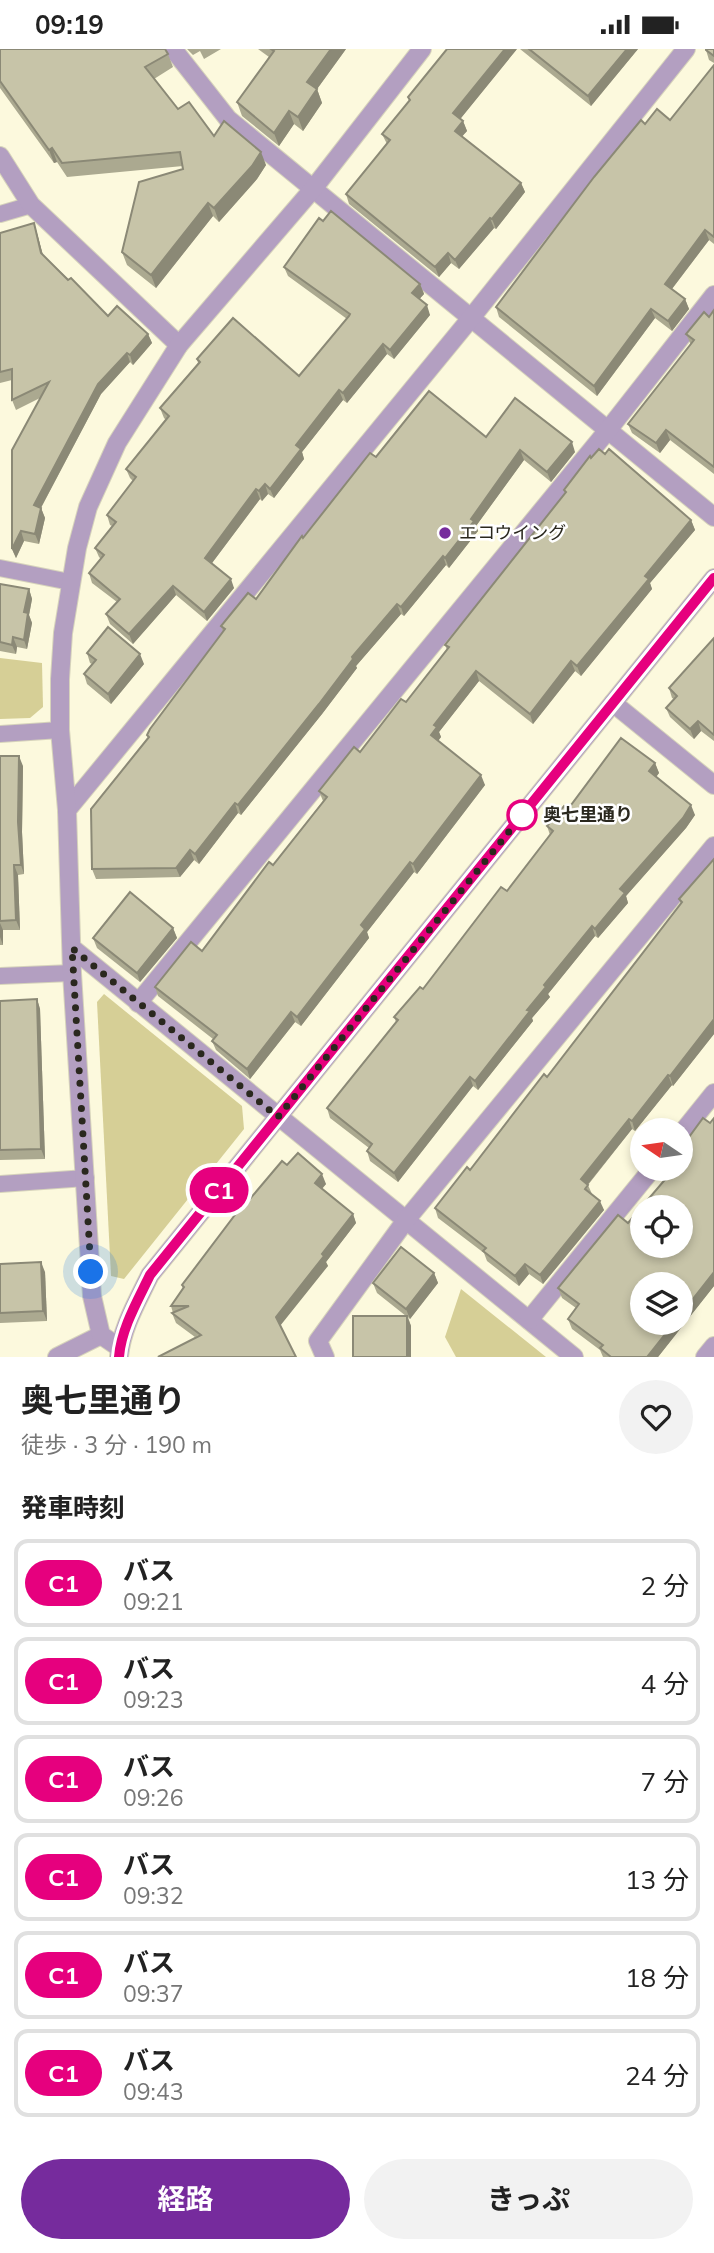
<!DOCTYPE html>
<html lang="ja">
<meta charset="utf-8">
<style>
:root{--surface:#fff;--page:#f2f2f2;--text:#222;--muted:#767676;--line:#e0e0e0;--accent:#762b9d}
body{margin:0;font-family:Mulish,"Noto Sans JP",sans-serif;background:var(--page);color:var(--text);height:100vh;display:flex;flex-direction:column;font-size:26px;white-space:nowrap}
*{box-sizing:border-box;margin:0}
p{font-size:23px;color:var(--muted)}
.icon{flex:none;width:38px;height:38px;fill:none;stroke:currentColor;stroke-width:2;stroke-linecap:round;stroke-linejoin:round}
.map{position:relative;height:1308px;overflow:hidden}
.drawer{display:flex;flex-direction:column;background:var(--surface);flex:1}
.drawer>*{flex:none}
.badge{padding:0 14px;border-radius:23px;font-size:24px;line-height:46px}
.needle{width:46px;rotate:283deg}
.fabs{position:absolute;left:630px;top:1069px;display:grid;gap:14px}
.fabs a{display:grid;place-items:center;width:63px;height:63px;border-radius:50%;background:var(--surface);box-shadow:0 4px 10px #0003;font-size:35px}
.you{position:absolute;width:35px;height:35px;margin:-18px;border:5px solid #fff;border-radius:50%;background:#1a73e8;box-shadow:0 0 0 10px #1a73e833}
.map>.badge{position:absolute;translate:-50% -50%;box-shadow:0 0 0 4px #fff}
h2{padding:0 21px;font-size:26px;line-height:63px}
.round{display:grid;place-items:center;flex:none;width:74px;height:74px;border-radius:37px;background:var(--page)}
.headline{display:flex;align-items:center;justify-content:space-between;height:119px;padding:0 21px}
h1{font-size:33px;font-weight:700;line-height:52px}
.action{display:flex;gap:14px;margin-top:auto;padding:14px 21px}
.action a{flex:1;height:80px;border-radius:42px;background:var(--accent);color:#fff;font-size:28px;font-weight:700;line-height:80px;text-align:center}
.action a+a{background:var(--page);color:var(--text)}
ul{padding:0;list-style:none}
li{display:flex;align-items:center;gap:21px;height:88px;margin:0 14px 10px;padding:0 7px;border:4px solid var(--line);border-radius:14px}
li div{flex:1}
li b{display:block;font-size:26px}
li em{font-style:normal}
li .badge{min-width:77px;font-weight:700;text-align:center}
.status{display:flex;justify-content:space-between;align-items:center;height:49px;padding:0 35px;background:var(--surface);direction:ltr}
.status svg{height:19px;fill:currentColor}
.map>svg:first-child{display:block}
.green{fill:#d6cf96}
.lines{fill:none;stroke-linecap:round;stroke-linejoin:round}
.service-casing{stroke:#d6d3bb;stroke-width:18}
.minor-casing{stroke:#d6d3bb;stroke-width:20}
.tertiary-casing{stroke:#d6d3bb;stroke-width:20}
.service{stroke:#b39fc1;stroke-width:16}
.minor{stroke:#b39fc1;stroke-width:18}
.tertiary{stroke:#b39fc1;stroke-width:18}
.wall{fill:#aba990}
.shaded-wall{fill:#8b8976}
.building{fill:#c7c4a8;stroke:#8b8976;stroke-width:2;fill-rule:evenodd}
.line-casing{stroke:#fff;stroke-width:16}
.line{stroke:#e6007e;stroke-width:10}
.walk{stroke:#2a281e;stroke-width:7;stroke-dasharray:0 12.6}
.poi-dot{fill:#762b9d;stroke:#fff;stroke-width:2.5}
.stop-dot{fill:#fff;stroke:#e6007e;stroke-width:3.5}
.labels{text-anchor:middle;stroke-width:5;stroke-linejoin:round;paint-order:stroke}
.poi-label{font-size:18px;fill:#2a281e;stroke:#fff;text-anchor:start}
.stop-label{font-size:18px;font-weight:bold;fill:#2a281e;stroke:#fff;text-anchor:start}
</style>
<div class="status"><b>09:19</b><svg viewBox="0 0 49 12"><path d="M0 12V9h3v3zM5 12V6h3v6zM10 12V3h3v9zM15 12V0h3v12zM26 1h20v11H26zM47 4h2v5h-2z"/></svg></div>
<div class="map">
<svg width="714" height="1308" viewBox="0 0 714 1308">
<rect width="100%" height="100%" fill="#fcf9dd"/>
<g class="green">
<path d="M0,609L42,614L43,658L30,669L0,670Z"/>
<path d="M104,945L242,1057L244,1080L124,1230L111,1227L97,953Z"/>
<path d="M461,1240L546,1308H456L445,1288Z"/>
</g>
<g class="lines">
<defs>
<g id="service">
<path d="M0,165L31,156"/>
<path d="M0,519L70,533"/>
<path d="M0,685L60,681"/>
<path d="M0,927L72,924"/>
<path d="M0,1135L86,1129"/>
</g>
<g id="minor">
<path d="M173,0L228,70L714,468"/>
<path d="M0,107L31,156L179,296"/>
<path d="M613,654L714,736"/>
<path d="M67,761L471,269L686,0"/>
<path d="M72,899L574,1308"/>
<path d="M138,954L608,381L714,246"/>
<path d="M681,1085L714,1044"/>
<path d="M529,1271L652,1120"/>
<path d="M57,1308L101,1286"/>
<path d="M325,1308L318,1292L406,1171L714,797"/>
<path d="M705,1308L714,1297"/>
</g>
<g id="tertiary">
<path d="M120,1299L101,1286L92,1247L72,924L67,761L60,681V630L63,584L77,499L88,458L117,394L179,296L313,140L422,0"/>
<path d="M119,1308C121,1280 138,1251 150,1226L714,529"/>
</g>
</defs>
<use href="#service" class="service-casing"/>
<use href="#minor" class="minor-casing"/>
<use href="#tertiary" class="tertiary-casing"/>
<use href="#service" class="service"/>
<use href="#minor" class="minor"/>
<use href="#tertiary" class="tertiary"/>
</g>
<g class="wall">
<path d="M0,0L168,5L173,18L154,30L178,60L214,87L266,116L257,130L219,173L213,167L156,239L127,216L122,203L183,120V117L67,128L57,113L54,114L0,39Z"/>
<path d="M187,0H221L204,10L200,2L193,6Z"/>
<path d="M258,0H346L317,40L322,54L303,82L294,75L279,97L242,67L237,53L269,8Z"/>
<path d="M517,0L460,70L463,72L467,82L462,87L521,134L525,143L496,180L494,179L459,220L451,214L439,228L349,155L346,145L387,95L382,85L409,52L408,48Z"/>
<path d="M520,0H638L591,57Z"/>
<path d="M714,0V14L709,11L706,1Z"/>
<path d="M714,16V195L709,191L672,240L685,250L689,260L672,282L655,269L597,347L499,268L496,258L645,75L670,71Z"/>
<path d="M34,174L43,206L108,267L148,285L152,294L133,316L130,313L101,345L41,459L45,469L39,495L24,492L16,509L12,500L40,349L16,361L12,351V331L0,334V184Z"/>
<path d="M284,218L420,235L424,245L419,250L430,266L394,310L387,305L347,354L343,351L302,403L304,410L274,449L268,445L262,452L260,450L212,514L234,539L207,572L176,546L133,595L110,575L106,565L117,553L92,534L89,524L101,510L99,508L95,499L112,477L110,476L107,466L133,432L130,429L126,420L166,371L164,369L160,359L198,314L197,310L299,327L347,270L288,227Z"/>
<path d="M714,261V425L670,391L660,404L632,384L628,375L691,296L686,285L709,268Z"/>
<path d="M486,388L575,403L551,433L524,411L476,477L478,482L449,519L446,516L404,567L401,565L356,617L357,619L322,665L241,766L238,764L199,815L194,811L180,828L96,830L92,820L148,689L147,686L223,583L221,577L256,550L303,489L376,408Z"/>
<path d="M564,441L691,471L695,481L650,534L652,540L581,627L575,622L533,675L479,632L439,683L441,688L438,692L485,736L417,825L414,823L367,883L369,889L301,977L295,973L250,1030L216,1001L212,992L213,990L158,947L155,938L202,902L273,816L323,752L319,742L360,703L406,653L447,601L445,596L565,445Z"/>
<path d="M0,535L29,540L32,550L29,566L32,574L27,600L17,598L16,605L0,602Z"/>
<path d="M714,589V692L701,682L694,690L670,668L666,659L674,650L672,649L669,639Z"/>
<path d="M87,604L144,615L111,655L87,635L84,625L92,615L90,614Z"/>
<path d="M0,707L23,717L22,783L24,825L18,826L20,881H3V896H0Z"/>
<path d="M655,714L659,724L656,728L695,766L686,779L626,847L628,854L598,889L595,887L548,945L550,948L532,969L533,972L478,1041L473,1037L398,1133L370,1112L367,1102L369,1099L330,1069L327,1059L396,973L394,968L423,940L507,842L550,786L547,777L568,760Z"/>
<path d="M714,810V985L673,1037L672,1036L635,1082L632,1080L588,1136L592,1145L604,1161L543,1235L529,1225L519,1237L487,1212L484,1204L438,1169L435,1159L470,1121L547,1028L681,855L679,850Z"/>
<path d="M173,879L177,889L140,933L97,899L93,889Z"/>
<path d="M37,950L40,960L45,1110L0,1111V952Z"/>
<path d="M287,1116L326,1135L322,1140L353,1165L356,1174L326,1213L328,1217L195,1288L176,1274L172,1264H173L171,1257L183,1240L182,1236Z"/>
<path d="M0,1215L45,1223L47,1272L0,1274Z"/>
<path d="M434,1224L438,1234L410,1270L408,1268L411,1277V1308H353L406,1267L377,1244L373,1234Z"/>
<path d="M714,1237L658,1308H603L600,1301L572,1280L568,1270L576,1259L562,1249L558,1239Z"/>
</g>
<g class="shaded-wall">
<path d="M331,0H346L312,47L307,33Z"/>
<path d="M505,0H517L457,74L453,64Z"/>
<path d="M627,0H638L591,57L588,47Z"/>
<path d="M317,40L322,54L303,82L298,68Z"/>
<path d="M289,62L294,75L279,97L274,84Z"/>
<path d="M463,72L467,82L459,91L455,82Z"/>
<path d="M52,99L57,113L54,114L49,101Z"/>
<path d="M261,103L266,116L257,130L219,173L214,159Z"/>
<path d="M521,134L525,143L496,180L492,170Z"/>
<path d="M208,154L213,167L156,239L151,226Z"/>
<path d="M490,169L494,179L459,220L455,211Z"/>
<path d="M34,174L37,184L45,214L41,204Z"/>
<path d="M705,181L709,191L668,245L665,235Z"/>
<path d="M448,204L451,214L439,228L435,218Z"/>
<path d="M420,235L424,245L416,254L412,244Z"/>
<path d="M685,250L689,260L672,282L668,272Z"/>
<path d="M427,256L430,266L394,310L390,301Z"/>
<path d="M651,260L655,269L597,347L594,337Z"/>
<path d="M148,285L152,294L133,316L130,306Z"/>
<path d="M383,295L387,305L347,354L343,344Z"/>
<path d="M127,304L130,313L101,345L37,466L34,456L98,335Z"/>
<path d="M339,341L343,351L302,403L304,410L274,449L270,440L296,396Z"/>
<path d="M666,381L670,391L660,404L656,394Z"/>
<path d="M572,393L575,403L551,433L547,423Z"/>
<path d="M520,401L524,411L476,477L478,482L449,519L445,509L471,470Z"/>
<path d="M265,435L268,445L262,452L259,442Z"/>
<path d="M256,440L260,450L209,518L205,509Z"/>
<path d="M41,459L45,469L39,495L35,485Z"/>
<path d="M691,471L695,481L650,534L652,540L581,627L577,617L645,527Z"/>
<path d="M21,482L24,492L16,509L12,500Z"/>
<path d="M443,507L446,516L404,567L401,558Z"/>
<path d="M231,530L234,539L207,572L204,563Z"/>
<path d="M173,537L176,546L133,595L129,585Z"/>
<path d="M29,540L32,550L29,566L32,574L27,600L24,591V563Z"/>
<path d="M397,555L401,565L356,617L357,619L322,665L241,766L238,756L352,608Z"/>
<path d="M13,588L17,598L16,605L12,596Z"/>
<path d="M140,605L144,615L111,655L108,645Z"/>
<path d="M571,612L575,622L533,675L530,665Z"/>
<path d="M476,622L479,632L439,683L441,688L435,696L431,686L434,676Z"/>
<path d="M698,672L701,682L694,690L690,680Z"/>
<path d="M19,707L23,717L22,783L24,825L21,816L18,773Z"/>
<path d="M655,714L659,724L653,732L649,722Z"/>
<path d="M481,726L485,736L417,825L413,815Z"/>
<path d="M235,754L238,764L199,815L195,805Z"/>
<path d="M691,756L695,766L686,779L626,847L628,854L598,889L595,880L620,840Z"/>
<path d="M190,801L194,811L180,828L176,819Z"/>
<path d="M410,813L414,823L367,883L369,889L301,977L297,968L361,876Z"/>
<path d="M14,816L18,826L20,881L16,871Z"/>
<path d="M0,874L3,881V896L0,888Z"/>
<path d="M592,877L595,887L548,945L550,948L532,969L533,972L478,1041L475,1032L527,961L544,936Z"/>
<path d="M173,879L177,889L140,933L137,924Z"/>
<path d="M37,950L40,960L45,1110L41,1100Z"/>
<path d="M291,963L295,973L250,1030L247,1020Z"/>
<path d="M714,970V985L673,1037L670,1027Z"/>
<path d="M668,1026L672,1036L635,1082L632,1072Z"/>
<path d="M470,1028L473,1037L398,1133L394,1124Z"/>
<path d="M629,1070L632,1080L584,1140L581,1130Z"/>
<path d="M322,1125L326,1135L318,1144L315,1134Z"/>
<path d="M600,1152L604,1161L543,1235L540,1226Z"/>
<path d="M353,1165L356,1174L326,1213L328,1217L280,1277L276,1268L322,1205Z"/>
<path d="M41,1213L45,1223L47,1272L43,1262Z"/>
<path d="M525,1215L529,1225L519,1237L515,1227Z"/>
<path d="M714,1223V1237L658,1308H647L674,1274H681V1265Z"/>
<path d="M434,1224L438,1234L410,1270L406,1260Z"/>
<path d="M407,1267L411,1277V1308H407Z"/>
</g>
<g class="building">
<path d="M0,0H165L168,5L145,18L178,60L189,53L214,87L224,72L261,103L252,117L214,159L208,154L151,226L122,203L139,133L183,120L180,103L62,114L52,99L49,101L0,32Z"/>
<path d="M271,0H331L307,33L317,40L298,68L289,62L274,84L237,53L274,2Z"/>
<path d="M447,0H505L453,64L463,72L455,82L521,134L492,170L490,169L455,211L448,204L435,218L346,145L390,91L382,85L410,51L408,48Z"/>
<path d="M529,0H627L588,47Z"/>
<path d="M706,0H714V7L706,1Z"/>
<path d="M714,16V188L705,181L665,235L685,250L668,272L651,260L594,337L496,258L594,128L641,71L645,75L657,60L670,71Z"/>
<path d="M331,162L420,235L412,244L427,256L390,301L383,295L343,344L339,341L296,396L301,400L270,440L265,435L259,442L256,440L205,509L231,530L204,563L173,537L129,585L106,565L120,550L89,524L104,506L95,499L116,473L107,466L136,428L126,420L169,367L160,359L200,313L197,310L233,269L299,327L349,267L350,265L284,218L319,169L323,172Z"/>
<path d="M34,174L41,204L68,231L71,229L108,267L117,257L148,285L130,306L127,304L98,335L34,456L41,459L35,485L21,482L12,500V401L49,333L12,351V320L0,323V184Z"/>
<path d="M714,261V418L666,381L656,394L628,375L694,291L686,285L704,263L709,268Z"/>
<path d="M429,342L486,388L515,349L572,393L547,423L520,401L471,470L474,472L445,509L443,507L401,558L397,555L352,608L353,610L319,655L238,756L235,754L195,805L190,801L176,819L92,820L91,760L149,688L147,686L150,680L225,580L221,577L248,544L256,550L302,487L303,489L370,404L376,408Z"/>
<path d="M599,400L605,405L609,400L691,471L645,527L649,530L577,617L571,612L530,665L476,622L434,676L437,678L431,686L481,726L413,815L410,813L361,876L365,880L297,968L291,963L247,1020L212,992L217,986L155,938L191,893L202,902L269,813L273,816L327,748L319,742L354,698L360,703L401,650L406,653L449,598L445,596L566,443L564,441L590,407L591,409Z"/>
<path d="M0,535L29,540L24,563L28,564L24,591L13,588L12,596L0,593Z"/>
<path d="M108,578L140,605L108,645L84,625L96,611L87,604Z"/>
<path d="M714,589V686L698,672L690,680L666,659L677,647L669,639Z"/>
<path d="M621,689L655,714L649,722L691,756L683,769L620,840L625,844L595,880L592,877L544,936L546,938L527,961L530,962L475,1032L470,1028L394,1124L367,1102L372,1095L327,1059L398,971L394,968L420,938L423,940L501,838L507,842L553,782L547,777L564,757L568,760Z"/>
<path d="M0,707H19L18,773L21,816H14L16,871L0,872Z"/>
<path d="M714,810V970L670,1027L668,1026L632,1072L629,1070L581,1130L588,1136L585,1140L600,1152L540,1226L525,1215L515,1227L483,1202L486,1199L435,1159L467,1118L470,1121L544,1025L547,1028L682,853L679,850Z"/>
<path d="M130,843L173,879L137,924L93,889Z"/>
<path d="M37,950L41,1100L0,1101V952Z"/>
<path d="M703,1069L710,1074L714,1069V1223L681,1265V1236H642V1274H674L647,1308H611L600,1299L603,1296L568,1270L579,1255L558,1239L618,1166L628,1174L674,1120H681V1099ZM642,1158H681V1197H642Z"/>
<path d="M298,1104L322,1125L315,1134L353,1165L322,1205L324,1207L276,1268L296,1308H158L201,1286L172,1264L189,1257H171L184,1238L182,1236L247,1150L249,1151L282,1112L287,1116Z"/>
<path d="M401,1198L434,1224L406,1260L373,1234Z"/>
<path d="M41,1213L43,1262L0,1264V1215Z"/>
<rect x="353" y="1267" width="54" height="41"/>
</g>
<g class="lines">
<defs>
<path id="line" d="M119,1308C121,1280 138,1251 150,1226L714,529"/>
</defs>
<use href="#line" class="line-casing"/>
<use href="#line" class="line"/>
<path class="walk" d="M91,1223L72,899L278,1068L525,763L522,766"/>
</g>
<circle class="poi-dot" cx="445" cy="484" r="7"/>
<circle class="stop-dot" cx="522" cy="766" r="14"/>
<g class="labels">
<g class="poi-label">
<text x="459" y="490">エコウイング</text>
</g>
<g class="stop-label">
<text x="543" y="772">奥七里通り</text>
</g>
</g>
</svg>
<div class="fabs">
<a><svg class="needle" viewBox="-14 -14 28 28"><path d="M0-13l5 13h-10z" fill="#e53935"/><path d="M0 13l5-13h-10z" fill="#767676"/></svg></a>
<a><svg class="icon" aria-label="locate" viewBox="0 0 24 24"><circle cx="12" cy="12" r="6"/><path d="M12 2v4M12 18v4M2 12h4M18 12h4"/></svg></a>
<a><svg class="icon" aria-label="layers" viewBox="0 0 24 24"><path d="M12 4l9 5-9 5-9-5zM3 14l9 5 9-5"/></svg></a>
</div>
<div class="you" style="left:91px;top:1223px"></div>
<b class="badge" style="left:219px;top:1141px;background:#e6007e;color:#fff">C1</b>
</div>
<section class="drawer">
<div class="headline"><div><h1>奥七里通り</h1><p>徒歩 · 3 分 · 190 m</p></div><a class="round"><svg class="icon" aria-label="heart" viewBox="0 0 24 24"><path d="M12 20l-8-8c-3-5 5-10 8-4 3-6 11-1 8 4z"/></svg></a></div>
<h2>発車時刻</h2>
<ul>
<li><span class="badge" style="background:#e6007e;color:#fff">C1</span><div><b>バス</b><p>09:21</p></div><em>2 分</em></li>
<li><span class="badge" style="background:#e6007e;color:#fff">C1</span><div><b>バス</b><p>09:23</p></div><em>4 分</em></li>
<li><span class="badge" style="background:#e6007e;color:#fff">C1</span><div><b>バス</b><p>09:26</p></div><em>7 分</em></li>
<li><span class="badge" style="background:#e6007e;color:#fff">C1</span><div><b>バス</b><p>09:32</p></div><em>13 分</em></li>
<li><span class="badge" style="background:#e6007e;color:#fff">C1</span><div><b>バス</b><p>09:37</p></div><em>18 分</em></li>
<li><span class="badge" style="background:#e6007e;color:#fff">C1</span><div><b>バス</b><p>09:43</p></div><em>24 分</em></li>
</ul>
<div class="action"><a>経路</a><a>きっぷ</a></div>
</section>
